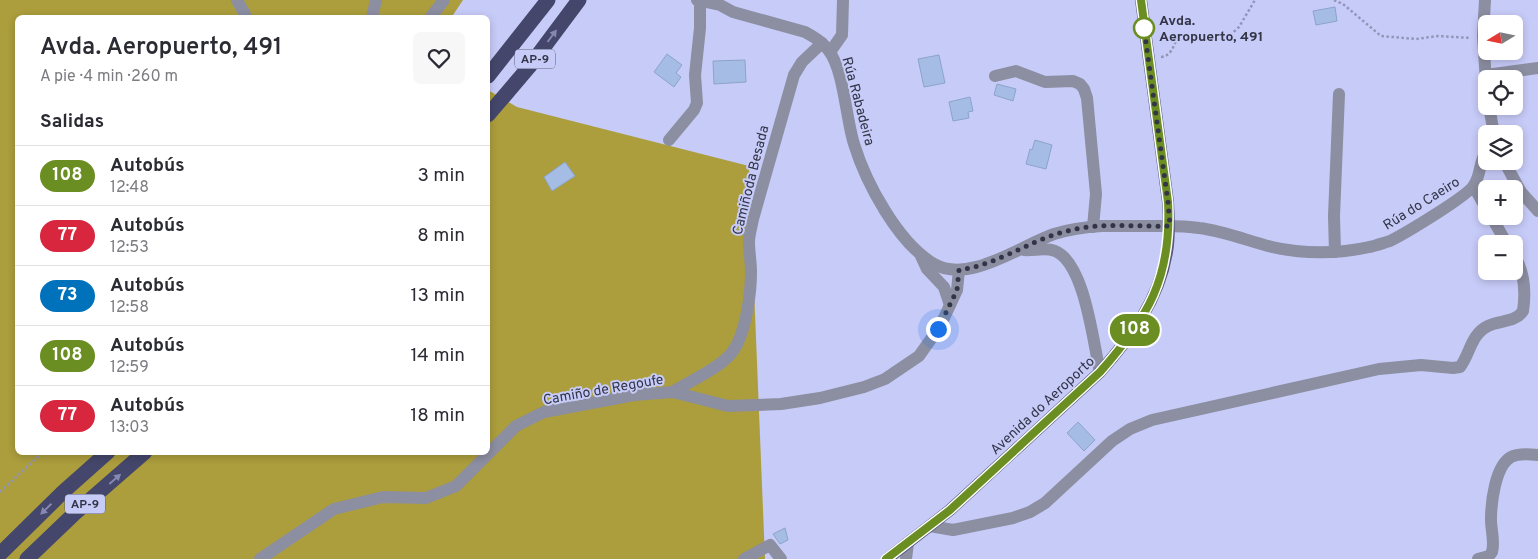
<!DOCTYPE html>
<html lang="es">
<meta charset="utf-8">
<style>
:root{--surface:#fff;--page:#f7f7f7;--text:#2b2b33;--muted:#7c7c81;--line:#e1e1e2}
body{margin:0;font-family:Overpass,sans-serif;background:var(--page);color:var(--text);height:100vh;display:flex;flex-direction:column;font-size:19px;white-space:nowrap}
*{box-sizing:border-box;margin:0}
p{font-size:16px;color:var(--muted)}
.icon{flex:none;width:28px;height:28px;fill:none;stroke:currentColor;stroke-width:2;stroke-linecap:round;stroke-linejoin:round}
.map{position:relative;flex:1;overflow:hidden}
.drawer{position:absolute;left:15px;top:15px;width:475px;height:440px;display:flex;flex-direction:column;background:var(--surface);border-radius:8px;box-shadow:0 2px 8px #0003}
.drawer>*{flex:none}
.badge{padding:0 10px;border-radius:16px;font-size:18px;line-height:32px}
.needle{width:32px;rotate:260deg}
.tools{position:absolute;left:1478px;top:15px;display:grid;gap:10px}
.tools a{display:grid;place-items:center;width:45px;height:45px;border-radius:8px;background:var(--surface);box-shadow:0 2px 8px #0003;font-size:25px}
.you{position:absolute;width:25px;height:25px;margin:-12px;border:4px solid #fff;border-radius:50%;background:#1a73e8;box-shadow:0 0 0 8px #1a73e833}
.map>.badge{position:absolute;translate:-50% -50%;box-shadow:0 0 0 2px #fff}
h2{padding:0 25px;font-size:19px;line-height:45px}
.round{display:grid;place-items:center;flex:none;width:52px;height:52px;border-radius:8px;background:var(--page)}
.overview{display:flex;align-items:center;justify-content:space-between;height:85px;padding:0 25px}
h1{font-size:24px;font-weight:600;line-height:38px}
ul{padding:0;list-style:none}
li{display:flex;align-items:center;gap:15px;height:60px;padding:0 25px;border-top:1px solid var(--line)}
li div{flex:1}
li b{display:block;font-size:19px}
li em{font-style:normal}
li .badge{min-width:55px;font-weight:700;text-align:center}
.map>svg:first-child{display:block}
.forest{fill:#ac9e3d}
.building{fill:#a5bde5;stroke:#8ca3ca}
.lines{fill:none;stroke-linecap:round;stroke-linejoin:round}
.path{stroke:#9295b8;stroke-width:2.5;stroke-dasharray:2.5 2.5;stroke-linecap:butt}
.minor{stroke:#8c8ea1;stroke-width:12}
.major{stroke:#57597a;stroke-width:12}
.highway{stroke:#44466b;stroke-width:15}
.oneway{fill:#8688b2}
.line-casing{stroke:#fff;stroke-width:11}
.line{stroke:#6b8e23;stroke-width:8}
.walk{stroke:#333547;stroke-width:5;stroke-dasharray:0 9}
.stop-dot{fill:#fff;stroke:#6b8e23;stroke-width:2.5}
.labels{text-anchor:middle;stroke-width:4;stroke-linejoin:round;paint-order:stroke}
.shield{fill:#c7cbf8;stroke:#5f627c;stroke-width:1}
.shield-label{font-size:12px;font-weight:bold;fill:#333547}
.stop-label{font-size:14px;font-weight:bold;fill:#333547;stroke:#c7cbf8;text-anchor:start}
.street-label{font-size:14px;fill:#333547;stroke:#c7cbf8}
</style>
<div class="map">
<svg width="1538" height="559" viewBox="0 0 1538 559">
<rect width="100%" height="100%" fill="#c7cbf8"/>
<path class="forest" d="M0,0H463L451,18H18V452H488V90L517,107L749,166L765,559H0Z"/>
<g class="building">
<path d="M1335,7L1337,21L1316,25L1313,11Z"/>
<path d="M667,54L682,65L676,73L681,77L674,87L654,72Z"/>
<path d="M939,55L945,83L924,87L918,59Z"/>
<path d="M745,60L746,82L714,84L713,61Z"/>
<path d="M997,84L1016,89L1013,101L994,95Z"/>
<path d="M970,97L973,111L968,112L969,118L953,121L949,102Z"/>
<path d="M1035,140L1052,145L1046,169L1026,164L1030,149L1032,150Z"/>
<path d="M565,162L575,176L552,191L544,177Z"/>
<path d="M1078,422L1095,440L1084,451L1067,433Z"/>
<path d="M785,528L788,540L780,544L773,534Z"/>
</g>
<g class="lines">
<g class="path">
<path d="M1334,0L1343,4L1381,36L1416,39L1438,36L1471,38"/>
<path d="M1161,57C1171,56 1173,47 1177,39H1226L1239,27L1255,0"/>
<path d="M0,492L43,452"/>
</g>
<g class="minor">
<path d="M237,0L247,18"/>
<path d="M697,0L720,5L733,12L805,32C814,37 823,42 829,51C844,71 846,119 854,144C866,183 898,243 934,264C969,284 1020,246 1054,234C1070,229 1086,227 1102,226C1117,226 1131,226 1146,226C1164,226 1182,225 1199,228C1224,231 1248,241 1272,247C1302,254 1339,254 1369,247C1375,246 1383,243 1390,241C1404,234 1468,196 1474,185C1481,175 1479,162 1486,152"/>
<path d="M1485,0L1483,36L1486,82"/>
<path d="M372,18L376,0"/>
<path d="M430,18L444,0"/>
<path d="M830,52L842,35L843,0"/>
<path d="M1486,75L1538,68"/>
<path d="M995,76L1016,71L1045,82L1073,81L1080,84L1084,89L1087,98L1096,194L1093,227"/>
<path d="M1489,106L1494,134"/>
<path d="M669,140L694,110L697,103L695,75L700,28V1"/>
<path d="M1504,161L1521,192L1538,211"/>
<path d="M1474,187L1486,208"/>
<path d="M1491,216L1507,244"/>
<path d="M1024,250C1034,251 1045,247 1055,251C1085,263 1093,343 1100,372"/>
<path d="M1335,252L1334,216L1339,94"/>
<path d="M921,256L927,269L944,287L950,305"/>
<path d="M673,392C691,380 721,368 733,351C746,333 751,293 751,272C751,262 749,252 749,242C749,234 752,226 753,219L794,75L802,62L822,43"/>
<path d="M930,526L953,530L1013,518L1030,512L1045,503L1112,441L1130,429L1152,420L1379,369L1421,365L1453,368L1460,367C1470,354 1471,334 1488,326C1499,320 1515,323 1523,311C1526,291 1524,271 1514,255"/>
<path d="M260,559L334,509L383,497L426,498L456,486L516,426L544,412L634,395L673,392L728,406L781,404L820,398L864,387L885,379L919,356L931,339L944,318L957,290L959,270"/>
<path d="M744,559L770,545L781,559"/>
<path d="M906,559L908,543"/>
<path d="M1478,559L1489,556L1492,552C1495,542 1491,530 1491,520C1491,503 1495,466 1511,457C1518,453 1529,454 1538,455"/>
</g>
<path class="major" d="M887,559L950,510L1100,372C1131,337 1159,300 1167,252C1170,236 1169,219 1168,202L1141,0"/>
<g class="highway">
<path d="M488,76L548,0"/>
<path d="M488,115L529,67L579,0"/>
<path d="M0,554L63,492L108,452"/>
<path d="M27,559L75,513L145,452"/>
</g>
</g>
<defs><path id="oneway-solid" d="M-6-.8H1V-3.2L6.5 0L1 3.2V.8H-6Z" transform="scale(1.25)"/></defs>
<g class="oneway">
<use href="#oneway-solid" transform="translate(552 36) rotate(-53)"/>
<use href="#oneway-solid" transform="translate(115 479) rotate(-41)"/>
<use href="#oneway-solid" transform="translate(46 509) rotate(136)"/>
</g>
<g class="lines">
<defs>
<path id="line" d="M886,559L950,510L1100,372C1148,318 1172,277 1168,202L1141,0"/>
</defs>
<use href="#line" class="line-casing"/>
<use href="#line" class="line"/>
<path class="walk" d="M938,329L957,290L959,270C997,265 1030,240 1067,231C1100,222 1136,227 1170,226L1168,202L1144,28"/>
</g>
<circle class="stop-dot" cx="1144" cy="28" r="10"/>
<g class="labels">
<g class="shield">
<rect x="515" y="49.5" width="40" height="19" rx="4"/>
<rect x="65" y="494.5" width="40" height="19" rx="4"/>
</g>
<g class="shield-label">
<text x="535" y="63">AP-9</text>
<text x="85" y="508">AP-9</text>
</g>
<g class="stop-label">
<text x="1159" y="25">Avda.<tspan x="1159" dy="16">Aeropuerto, 491</tspan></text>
</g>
<g class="street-label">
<text transform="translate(859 101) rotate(75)" y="5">Rúa Rabadeira</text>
<text transform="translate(750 180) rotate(-76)" y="5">Camiñoda Besada</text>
<text transform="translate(1421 203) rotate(-32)" y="5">Rúa do Caeiro</text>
<text transform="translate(603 389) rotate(-10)" y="5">Camiño de Regoufe</text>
<text transform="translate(1042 405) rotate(-43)" y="5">Avenida do Aeroporto</text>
</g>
</g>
</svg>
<div class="tools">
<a><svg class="needle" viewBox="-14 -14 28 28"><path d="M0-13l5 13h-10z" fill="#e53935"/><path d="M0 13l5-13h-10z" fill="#7c7c81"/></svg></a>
<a><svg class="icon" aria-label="locate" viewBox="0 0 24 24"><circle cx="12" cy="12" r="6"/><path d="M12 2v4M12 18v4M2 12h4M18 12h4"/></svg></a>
<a><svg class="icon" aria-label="layers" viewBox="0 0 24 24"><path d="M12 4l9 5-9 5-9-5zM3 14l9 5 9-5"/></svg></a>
<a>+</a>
<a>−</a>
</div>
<div class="you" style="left:938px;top:329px"></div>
<b class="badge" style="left:1135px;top:330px;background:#6b8e23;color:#fff">108</b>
<section class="drawer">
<div class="overview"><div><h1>Avda. Aeropuerto, 491</h1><p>A pie · 4 min · 260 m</p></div><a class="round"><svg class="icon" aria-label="heart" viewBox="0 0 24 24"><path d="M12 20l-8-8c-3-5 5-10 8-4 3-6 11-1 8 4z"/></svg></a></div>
<h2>Salidas</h2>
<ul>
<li><span class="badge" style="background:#6b8e23;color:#fff">108</span><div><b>Autobús</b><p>12:48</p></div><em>3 min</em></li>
<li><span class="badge" style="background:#d7263d;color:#fff">77</span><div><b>Autobús</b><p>12:53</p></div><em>8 min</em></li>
<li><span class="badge" style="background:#0072bc;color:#fff">73</span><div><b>Autobús</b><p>12:58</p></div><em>13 min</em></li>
<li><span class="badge" style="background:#6b8e23;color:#fff">108</span><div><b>Autobús</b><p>12:59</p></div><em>14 min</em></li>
<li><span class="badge" style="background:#d7263d;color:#fff">77</span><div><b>Autobús</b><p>13:03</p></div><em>18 min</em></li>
</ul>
</section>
</div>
